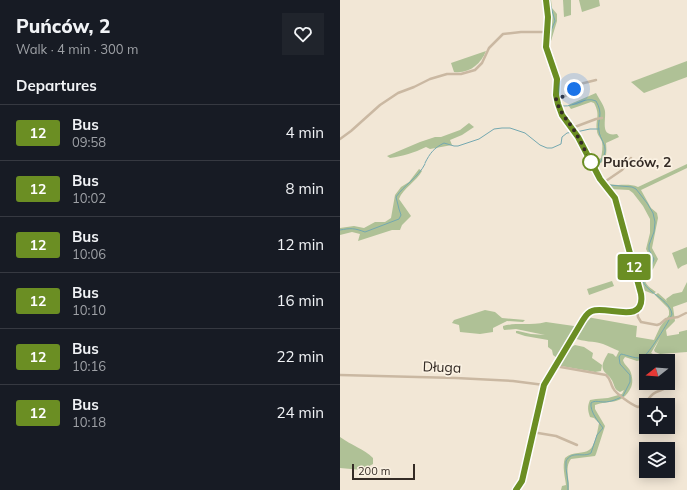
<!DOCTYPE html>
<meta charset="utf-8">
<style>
:root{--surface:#171b24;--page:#20242c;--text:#f1f3f6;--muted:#9ea1a6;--line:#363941}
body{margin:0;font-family:Mulish,sans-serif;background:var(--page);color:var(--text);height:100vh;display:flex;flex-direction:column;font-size:15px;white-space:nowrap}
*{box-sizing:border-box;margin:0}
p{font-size:13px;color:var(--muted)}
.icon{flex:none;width:22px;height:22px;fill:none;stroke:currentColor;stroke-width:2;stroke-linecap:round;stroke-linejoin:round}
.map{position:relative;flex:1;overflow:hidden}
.sheet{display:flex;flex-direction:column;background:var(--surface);width:340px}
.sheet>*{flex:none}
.badge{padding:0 8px;border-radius:3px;font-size:14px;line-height:26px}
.needle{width:26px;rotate:253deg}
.controls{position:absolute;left:299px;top:354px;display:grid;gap:8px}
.controls a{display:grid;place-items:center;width:36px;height:36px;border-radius:0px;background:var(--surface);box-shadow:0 2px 10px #0003;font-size:20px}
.scale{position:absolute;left:12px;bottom:10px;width:63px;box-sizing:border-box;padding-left:4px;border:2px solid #342b25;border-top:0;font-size:11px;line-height:14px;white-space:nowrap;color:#342b25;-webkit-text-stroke:3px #faf1e2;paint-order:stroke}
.you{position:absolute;width:20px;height:20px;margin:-10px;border:3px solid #fff;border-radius:50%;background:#1a73e8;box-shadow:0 0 0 6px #1a73e833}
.map>.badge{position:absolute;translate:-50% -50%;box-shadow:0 0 0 2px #fff}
h2{padding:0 16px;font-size:15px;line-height:36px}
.round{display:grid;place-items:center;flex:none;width:42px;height:42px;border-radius:0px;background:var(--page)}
.head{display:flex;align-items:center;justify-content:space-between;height:68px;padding:0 16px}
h1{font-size:19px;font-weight:800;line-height:30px}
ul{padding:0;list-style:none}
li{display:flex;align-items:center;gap:12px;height:56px;padding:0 16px;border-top:1px solid var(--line)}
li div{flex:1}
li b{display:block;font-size:15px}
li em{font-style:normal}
li .badge{min-width:44px;font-weight:700;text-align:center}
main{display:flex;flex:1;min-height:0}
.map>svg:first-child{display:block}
.green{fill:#afc196}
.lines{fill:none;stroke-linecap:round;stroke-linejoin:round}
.stream{stroke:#74a8b0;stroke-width:1}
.minor{stroke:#cab8a2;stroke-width:2.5}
.tertiary{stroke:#cab8a2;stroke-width:3}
.line-casing{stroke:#fff;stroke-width:9}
.line{stroke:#6b8e23;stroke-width:6}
.walk{stroke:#342b25;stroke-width:4;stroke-dasharray:0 7.2}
.stop-dot{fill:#fff;stroke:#6b8e23;stroke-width:2}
.labels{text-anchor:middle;stroke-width:3.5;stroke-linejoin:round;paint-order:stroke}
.stop-label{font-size:14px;font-weight:bold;fill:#342b25;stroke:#faf1e2;text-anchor:start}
.street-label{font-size:14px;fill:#342b25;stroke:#faf1e2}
</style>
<main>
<section class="sheet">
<div class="head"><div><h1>Puńców, 2</h1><p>Walk · 4 min · 300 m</p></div><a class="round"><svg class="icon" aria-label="heart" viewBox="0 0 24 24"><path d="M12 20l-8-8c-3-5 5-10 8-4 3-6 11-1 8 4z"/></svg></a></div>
<h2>Departures</h2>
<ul>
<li><span class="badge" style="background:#6b8e23;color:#fff">12</span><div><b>Bus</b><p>09:58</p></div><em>4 min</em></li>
<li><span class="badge" style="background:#6b8e23;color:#fff">12</span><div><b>Bus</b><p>10:02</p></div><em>8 min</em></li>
<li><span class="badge" style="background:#6b8e23;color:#fff">12</span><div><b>Bus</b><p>10:06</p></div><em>12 min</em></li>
<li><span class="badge" style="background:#6b8e23;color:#fff">12</span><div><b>Bus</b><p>10:10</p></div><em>16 min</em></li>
<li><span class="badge" style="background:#6b8e23;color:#fff">12</span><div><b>Bus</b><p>10:16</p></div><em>22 min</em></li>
<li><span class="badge" style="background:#6b8e23;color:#fff">12</span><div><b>Bus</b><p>10:18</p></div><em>24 min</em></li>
</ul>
</section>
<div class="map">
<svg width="347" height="490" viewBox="0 0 347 490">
<rect width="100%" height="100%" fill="#f2e7d6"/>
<g class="green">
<path d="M208,0H211L212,8L217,14V21L211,41L208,39L210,23Z"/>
<path d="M223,0H231V15L224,17Z"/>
<path d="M239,0H259L260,6L242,12Z"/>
<path d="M146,51C141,64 129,74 114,72L111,63Z"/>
<path d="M347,61V77L304,93L291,82Z"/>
<path d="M256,93C259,99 264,105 265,111C266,122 260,137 277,134L279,137L266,143C267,154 267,162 255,166L253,162L261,158C262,153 263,147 262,142C261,138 257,135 257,131C255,119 261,116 254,103L251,102L231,109L228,105Z"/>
<path d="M129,123L134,127L122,135L110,140L112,145L90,149L86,147C74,153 63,156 50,158L47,156L80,142L95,137H101L120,130Z"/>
<path d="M347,164V168L301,190L311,208L317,213L318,218L312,248L318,259L313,269L305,277C304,285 311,288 316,292L313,294L303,290L297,269L308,265L311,262V259L306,249L310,233V219L303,206L293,193L289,190L270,189L265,183L266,182C274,188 287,182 298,187Z"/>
<path d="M79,169L82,171C77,181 63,188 59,199L71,216L62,225L60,230H52L18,241L20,234L12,232L0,235V228L14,226L24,228L35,222H45L51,218L55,195L61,187L69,182Z"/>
<path d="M347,247V264L342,266L338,269L332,253Z"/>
<path d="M272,281L274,286L249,295L247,289Z"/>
<path d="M347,282V302L333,307L335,321L326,330L327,336L339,334V332L347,330V352L320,354L315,352L314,350L320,338L311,353L317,356L297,361L285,357L283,360C284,365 290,368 291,373C293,380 293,385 289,391C280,405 269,400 255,405V409L265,426L256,454L255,456L231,459C224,468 230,480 229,490H221L222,486L226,485C225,477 222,466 225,458C233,451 244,454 249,450C255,447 258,429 259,423L254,418L250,417C248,411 247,407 250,400L256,399L268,398L282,394L284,390L280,392C273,389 275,384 271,379C269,375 264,373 263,369C261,364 266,357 268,353L273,354L276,357L279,351C273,349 269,346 263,344C254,341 243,342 234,338L247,317L297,326L296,337L314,340L320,327L329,315V311L328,308L315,295L318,293L327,301L326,299L333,294L342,292Z"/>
<path d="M145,310L155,312L162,318L185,320L183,322L167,321L153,328V332L140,334L120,332L119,325L112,323L114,320Z"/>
<path d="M206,322L234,326V328C229,337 224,352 217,358L213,355L212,350L208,347V340L185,336L176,333V331H178L191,334L205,335L176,329L164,330L163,328V326C177,322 191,326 206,322Z"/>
<path d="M235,345L244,347L253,353L252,358L262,365L261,371L255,372L221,366L220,365C223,357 227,348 235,345Z"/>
<path d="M0,437C11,445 24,449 33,458V464L22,470L0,468Z"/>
</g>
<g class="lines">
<g class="stream">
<path d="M209,0L215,21L208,38L209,51"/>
<path d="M212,60C220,74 221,79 219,96"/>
<path d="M219,99L223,106C235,107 245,96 256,101C264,115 257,118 259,131C260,139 266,144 265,152C264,158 257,164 258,170C259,175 265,181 269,185L292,187L296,189L307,203L313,213L315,222L314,232L309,245V250L314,259L311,267L303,271C296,291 329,296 332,314C330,320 308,355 303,357C298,360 287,355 281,354L279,357L280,364L290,375V382L283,396C278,399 271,402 264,402C259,402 255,400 251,403C250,412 258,421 263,428L257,435L251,453C243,458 232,450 226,461C225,471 229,480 228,490"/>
<path d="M236,132L250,129H259"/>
<path d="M85,163C90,153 94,148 104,143L114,146H118L139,139L154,129L162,128H170L185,133L200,145L207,148H212L221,144L222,137L227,133L234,132"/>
<path d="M0,230C11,228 14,228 25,232L59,219L61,215L59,209L56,197C64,185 78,178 85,164"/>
</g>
<g class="minor">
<path d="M217,99L230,94L237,86L240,84L256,80"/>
<path d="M232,128L256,119L262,118"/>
<path d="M0,139L11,131L40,105L58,93L74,87L90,79L107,74H121L135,70L142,63L149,48L163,34L181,32H207"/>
<path d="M263,183L282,170L291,158"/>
<path d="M297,310L298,317L301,322L317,325L320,324L326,319L338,317L346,313"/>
<path d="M215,366L266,375C271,379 270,383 273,388C276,394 292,405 298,407C306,405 307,399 313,394C318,390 326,390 330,385"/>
<path d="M0,375L116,378L173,381L204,385"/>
<path d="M192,432L216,436L237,445"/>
</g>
<path class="tertiary" d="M175,490L182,481L204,385L243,320C245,317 247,313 252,311C266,305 306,326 301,294L276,201L260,179L238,137L222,115L218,104L217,79L206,47L208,17L206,0"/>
</g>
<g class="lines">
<defs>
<path id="line" d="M176,490L182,481L204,385L243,320C245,317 247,313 252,311C266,305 306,326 301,294L275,198L260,179L238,137L222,115L218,104L216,95L217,79L206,47L208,17L206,0"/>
</defs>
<use href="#line" class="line-casing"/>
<use href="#line" class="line"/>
<path class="walk" d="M234,89L230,94L216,99C220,115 231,123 238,137C243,145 246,154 251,162"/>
</g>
<circle class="stop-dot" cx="251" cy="162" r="8"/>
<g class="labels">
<g class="stop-label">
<text x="263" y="167">Puńców, 2</text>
</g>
<g class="street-label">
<text transform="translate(102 367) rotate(2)" y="5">Długa</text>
</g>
</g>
</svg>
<div class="controls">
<a><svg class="needle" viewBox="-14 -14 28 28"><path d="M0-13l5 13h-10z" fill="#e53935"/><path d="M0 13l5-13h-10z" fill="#9ea1a6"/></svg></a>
<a><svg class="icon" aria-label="locate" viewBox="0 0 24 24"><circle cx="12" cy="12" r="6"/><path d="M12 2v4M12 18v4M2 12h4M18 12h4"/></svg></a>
<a><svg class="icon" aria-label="layers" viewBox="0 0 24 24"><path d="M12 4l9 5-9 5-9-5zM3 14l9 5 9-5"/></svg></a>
</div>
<div class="scale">200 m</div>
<div class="you" style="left:234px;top:89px"></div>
<b class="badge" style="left:294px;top:267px;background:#6b8e23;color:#fff">12</b>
</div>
</main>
